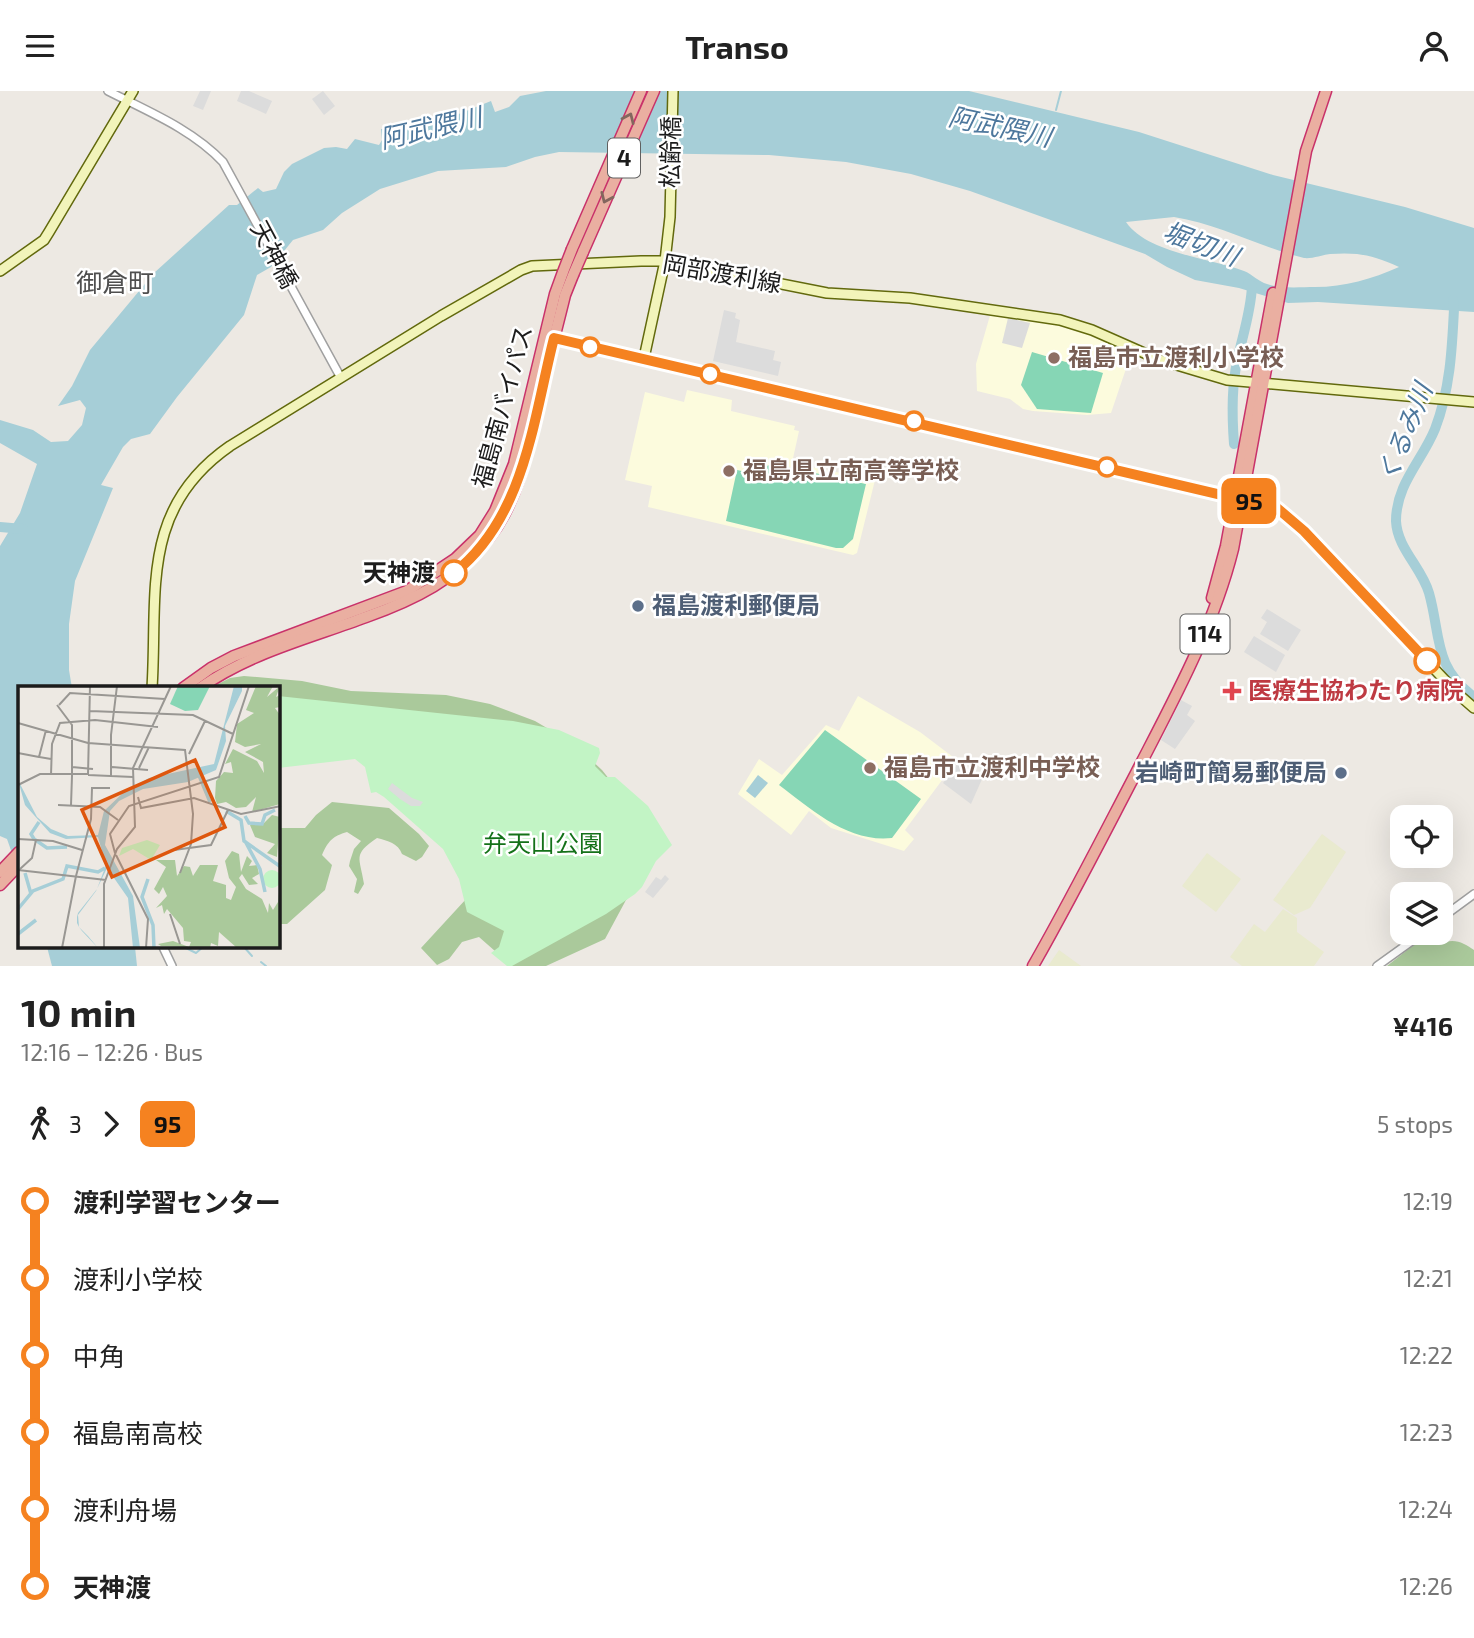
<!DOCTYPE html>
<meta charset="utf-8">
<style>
:root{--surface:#fff;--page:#f6f6f6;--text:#222;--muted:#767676}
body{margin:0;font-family:"Exo 2","Noto Sans JP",sans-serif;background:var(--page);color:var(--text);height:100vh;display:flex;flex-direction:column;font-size:26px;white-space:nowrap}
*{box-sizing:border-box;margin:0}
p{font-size:23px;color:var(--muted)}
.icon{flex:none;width:38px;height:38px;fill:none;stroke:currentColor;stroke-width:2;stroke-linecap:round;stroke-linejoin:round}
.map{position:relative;height:875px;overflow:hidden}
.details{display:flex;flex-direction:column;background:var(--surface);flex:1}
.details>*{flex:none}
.badge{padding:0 14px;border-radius:10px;font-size:24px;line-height:46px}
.tools{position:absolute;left:1390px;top:714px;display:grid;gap:14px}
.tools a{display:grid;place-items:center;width:63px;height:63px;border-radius:14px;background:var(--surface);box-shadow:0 7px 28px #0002;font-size:35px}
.map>.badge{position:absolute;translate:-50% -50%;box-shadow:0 0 0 4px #fff}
.legs{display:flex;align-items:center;gap:10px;height:77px;padding:0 21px;font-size:23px}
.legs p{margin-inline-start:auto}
.head{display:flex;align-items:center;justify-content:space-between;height:119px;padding:0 21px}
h1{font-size:38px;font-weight:700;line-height:52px}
ul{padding:0 21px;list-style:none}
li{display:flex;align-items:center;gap:24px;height:77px;font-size:26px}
li i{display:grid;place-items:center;width:10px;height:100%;margin:0 9px;background:currentColor}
li i::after{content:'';width:18px;height:18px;margin:-9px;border:5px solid;border-radius:50%;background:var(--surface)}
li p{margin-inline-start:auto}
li:first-child i{background:linear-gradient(#0000 50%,currentColor 0)}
li:last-child i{background:linear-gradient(currentColor 50%,#0000 0)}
header{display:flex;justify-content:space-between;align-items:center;height:91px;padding:0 21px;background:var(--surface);font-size:32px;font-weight:700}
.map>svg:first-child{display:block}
.education{fill:#fcfbdd}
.farmland{fill:#e9eacf}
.forest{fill:#aac99b}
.park{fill:#c2f4c5}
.pitch{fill:#86d6b5}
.parking{fill:#dcdcdc}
.water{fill:#a6ced7;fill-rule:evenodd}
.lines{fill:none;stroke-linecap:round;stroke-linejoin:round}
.stream{stroke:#a6ced7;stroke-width:2}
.river{stroke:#a6ced7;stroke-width:10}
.tertiary-casing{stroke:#a0a0a0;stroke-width:10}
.secondary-casing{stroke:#62690d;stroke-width:12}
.trunk-casing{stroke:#c9326a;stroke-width:13}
.tertiary{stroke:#fff;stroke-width:7}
.secondary{stroke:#f2f4ba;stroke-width:9}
.trunk{stroke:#eaafa1;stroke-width:10}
.trunk-bridge-casing{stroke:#c9326a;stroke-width:13;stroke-linecap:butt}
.trunk-bridge{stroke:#eaafa1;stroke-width:10}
.oneway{stroke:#83665e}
.line-1-casing{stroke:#fff;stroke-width:16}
.line-1{stroke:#f58220;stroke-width:10}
.stop-1-dot{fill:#fff;stroke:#f58220;stroke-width:3.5}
.education-dot{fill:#8d6e63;stroke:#fff;stroke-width:2.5}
.service-dot{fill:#5c6f8a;stroke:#fff;stroke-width:2.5}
.health-dot{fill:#e0444e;stroke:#fff;stroke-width:2.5}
.labels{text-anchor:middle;stroke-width:5;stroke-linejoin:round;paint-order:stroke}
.shield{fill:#fff;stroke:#606060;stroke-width:2}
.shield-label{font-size:23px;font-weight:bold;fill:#1c1c1c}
.street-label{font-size:24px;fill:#1c1c1c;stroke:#fff}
.education-label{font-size:24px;font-weight:bold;fill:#785e54;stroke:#fff;text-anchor:start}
.stop-label{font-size:24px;font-weight:bold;fill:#1c1c1c;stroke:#fff;text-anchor:end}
.service-label{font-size:24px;font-weight:bold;fill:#4e5e75;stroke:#fff;text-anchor:start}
.health-label{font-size:24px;font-weight:bold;fill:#be3a42;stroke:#fff;text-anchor:start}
.park-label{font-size:24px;fill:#147119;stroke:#fff}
.water-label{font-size:26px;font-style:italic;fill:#4e789d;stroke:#fff}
.neighbourhood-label{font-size:26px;fill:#4f4f4f;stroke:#fff}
.inset-river{fill:none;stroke:#a6ced7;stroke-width:3.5}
.inset-road{fill:none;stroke:#999793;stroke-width:2}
.view{fill:#de560d;fill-opacity:0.15;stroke:#de560d;stroke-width:3.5}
.inset-edge{fill:none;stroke:#1c1c1c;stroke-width:3.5}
</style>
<header><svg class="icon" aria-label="menu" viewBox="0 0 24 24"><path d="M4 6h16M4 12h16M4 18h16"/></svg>Transo<svg class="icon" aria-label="person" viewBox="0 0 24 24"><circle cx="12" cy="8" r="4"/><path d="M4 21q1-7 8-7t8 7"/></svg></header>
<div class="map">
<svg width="1474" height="875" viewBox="0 0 1474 875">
<rect width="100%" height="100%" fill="#ede9e3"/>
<g class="education">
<path d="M991,221L1072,236L1132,260L1111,322L1087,324L1033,320L1023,318L1010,308L977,300L976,273Z"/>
<path d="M687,299L732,309L731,320L795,335L794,339L799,340L792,372L875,389L857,462L853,464L648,416L652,395L625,389L645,301L684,311Z"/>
<path d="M858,605L920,641L957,669L905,739L914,748L904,760L831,737L809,720L791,744L738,703L759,668L782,684L826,634L839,640Z"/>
</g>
<g class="farmland">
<path d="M1322,743L1346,761L1310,817L1294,824L1273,809Z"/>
<path d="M1207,762L1241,788L1216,821L1182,795Z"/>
<path d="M1283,818L1297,827V841L1324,861L1314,875H1242L1230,866L1254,833L1265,841Z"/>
<path d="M1059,859L1081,875H1048Z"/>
</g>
<g class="forest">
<path d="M244,585L302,590L351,600L446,604L490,613L535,630L574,653L602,679L629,713L636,798L626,809L605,848L546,875H512L479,846L462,851L449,868L437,874L421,857L467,807L472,786L364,663L278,665V597H210L230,587Z"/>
<path d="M332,711L389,717L419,743L429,755L422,766L416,770L402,763C398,752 388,750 377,747C352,764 360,766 364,793L358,803L354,801L357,788L349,775L350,770L354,758L361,750L347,741C333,745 328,750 322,764L332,774L325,799L287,833H278V737H305L316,724Z"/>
<path d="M1429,842H1442L1446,851C1457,848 1465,853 1474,859V875H1387Z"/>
</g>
<path class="park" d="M278,605L513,630L559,639L599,657L600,662L595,675L606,686H615L648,715L672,754L656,770L642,796L635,803L606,823L512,875H507L491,862L499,856L504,840L467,821L459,788L443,758L384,706L376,701L371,702L365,676L355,668L278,677Z"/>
<g class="pitch">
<path d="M1032,261L1103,282L1091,322L1037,318L1021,294Z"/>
<path d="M773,373L866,393L853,448L843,457H836L726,430L737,379L761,384L763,376Z"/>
<path d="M825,639L921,708L892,747C848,752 811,718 779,694Z"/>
</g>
<g class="parking">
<path d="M200,0H211L203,19L193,15Z"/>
<path d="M241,0H249L272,10L266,23L237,10Z"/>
<path d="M323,0L335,15L324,24L312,8Z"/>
<path d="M724,219L736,222L735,227L740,229L736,251L775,260L773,269L781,271L778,285L713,270Z"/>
<path d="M1008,227L1030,232L1022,257L1002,252Z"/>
<path d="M1267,518L1301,539L1288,560L1260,543L1267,531L1261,527Z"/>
<path d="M1254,545L1285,564L1276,581L1244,561Z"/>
<path d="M1181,609L1192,615L1187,624L1195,630L1175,658L1161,649Z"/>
<path d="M959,671L982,688L971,713L943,692Z"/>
<path d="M392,692L412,707L423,711L420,715H411L400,708L388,698Z"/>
<path d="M665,784L669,788L653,807L645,801L656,786L661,789Z"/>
</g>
<g class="water">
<path d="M546,0H969L1139,41L1273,84L1405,116L1474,137V221L1318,211L1288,212L1239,197L1195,189L1167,176L1145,163L970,100L911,83L846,71L769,64L559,61L535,66L506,76L438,80L380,98L342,122L323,139L293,149L271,176L257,184L244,224L177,306L150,343L131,348L123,356L101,394L113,397L75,490L69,533V579L72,597H19V782L7,748L0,745V455L20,422L37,373L0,352V329L33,339L51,351L68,350L82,334L86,317L80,309L58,315L72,295L90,259L154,182L229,114H237L258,97L263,101L276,98L284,81L292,73L324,57L336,56L347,58L355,48L379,54L382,49L381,38L429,35L491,10L495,21L509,16L520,5ZM1174,126C1219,133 1259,156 1304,167C1312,168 1322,164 1330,163C1358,161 1373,164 1399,176C1372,188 1345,196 1315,196C1301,196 1281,198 1267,193C1259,191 1252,183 1244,180C1210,167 1147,162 1126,131Z"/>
<path d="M758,684L768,692L755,707L746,700Z"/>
<path d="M47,856H135L137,875H52Z"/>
</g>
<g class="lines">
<g class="stream">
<path d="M1056,19L1061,0"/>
<path d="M184,856L196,862L203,856"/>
<path d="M244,856L252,865"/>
<path d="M261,871L266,875"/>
</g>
<g class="river">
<path d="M1453,209L1454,218C1452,259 1450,299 1435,338C1422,370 1396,393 1396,430C1397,457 1422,477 1429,502C1441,544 1433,576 1474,606"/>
<path d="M1234,353C1232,326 1231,298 1237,271C1242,246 1251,221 1252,195L1248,193"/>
<path d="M0,436L23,438"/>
</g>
<defs>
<g id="tertiary">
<path d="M108,0C147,20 192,38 223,71L341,287"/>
<path d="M553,246L644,267"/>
<path d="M1440,828L1474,803"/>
<path d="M163,856L172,875"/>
<path d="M1377,875L1423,842"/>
</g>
<g id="secondary">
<path d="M673,0L670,126L665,170L644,267L1277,417L1304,440L1458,603L1474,617"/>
<path d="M0,180L44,149L49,141L133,0"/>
<path d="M152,597C158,502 139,418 230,355L441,225L521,179L532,175L641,170H665L827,202L910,207L1060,229L1092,239L1160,269L1227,289L1474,311"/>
</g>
<g id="trunk">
<path d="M572,158L641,0"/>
<path d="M583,161L654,0"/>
<path d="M1212,507L1226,455L1273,202"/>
<path d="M183,597L211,577L234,565L407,500L455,468L480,444L495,420L514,373L555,203L563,181"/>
<path d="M200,597C249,562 310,547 366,526C414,509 457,488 489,447C522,405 531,343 543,292C550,262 558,233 565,204L573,184"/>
<path d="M0,781L19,761"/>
<path d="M0,794L19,774"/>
<path d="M1033,875C1069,812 1102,747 1136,682C1173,610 1213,538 1233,458L1306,60L1326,0"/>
</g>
</defs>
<use href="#tertiary" class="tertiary-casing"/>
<use href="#secondary" class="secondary-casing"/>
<use href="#trunk" class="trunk-casing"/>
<use href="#tertiary" class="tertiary"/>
<use href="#secondary" class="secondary"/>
<use href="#trunk" class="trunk"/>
<defs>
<g id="trunk-bridge">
<path d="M563,181L572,158"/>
<path d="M573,184L583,161"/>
</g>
</defs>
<use href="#trunk-bridge" class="trunk-bridge-casing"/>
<use href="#trunk-bridge" class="trunk-bridge"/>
</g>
<defs><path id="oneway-chevron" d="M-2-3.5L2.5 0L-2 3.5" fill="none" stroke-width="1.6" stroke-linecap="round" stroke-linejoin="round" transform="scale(1.75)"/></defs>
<g class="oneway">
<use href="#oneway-chevron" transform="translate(629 27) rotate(-66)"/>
<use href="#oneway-chevron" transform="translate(606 107) rotate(114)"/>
</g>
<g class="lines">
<defs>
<path id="line-1" d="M454,482C525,426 533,329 554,247L1277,417L1304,440L1427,570"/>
</defs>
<use href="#line-1" class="line-1-casing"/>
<use href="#line-1" class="line-1"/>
</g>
<g class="stop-1-dot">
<circle cx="590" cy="256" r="9"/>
<circle cx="710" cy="283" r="9"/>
<circle cx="914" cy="330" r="9"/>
<circle cx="1107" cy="376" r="9"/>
<circle cx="454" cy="482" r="12"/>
<circle cx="1427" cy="570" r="12"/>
</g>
<g class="education-dot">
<circle cx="1054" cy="267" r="7"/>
<circle cx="729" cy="380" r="7"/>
<circle cx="870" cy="677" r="7"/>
</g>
<g class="service-dot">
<circle cx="638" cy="515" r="7"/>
<circle cx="1341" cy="682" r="7"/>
</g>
<path class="health-dot" d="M1228.5 589.5h7v7h7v7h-7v7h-7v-7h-7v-7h7z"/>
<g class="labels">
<g class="shield">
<rect x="608" y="47.5" width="32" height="39" rx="5"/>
<rect x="1180.5" y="523.5" width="49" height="39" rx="5"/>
</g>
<g class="shield-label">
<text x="624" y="75">4</text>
<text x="1205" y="551">114</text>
</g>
<g class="street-label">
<text transform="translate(671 61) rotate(-89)" y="8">松齢橋</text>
<text transform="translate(274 164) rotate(62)" y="8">天神橋</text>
<text transform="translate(722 183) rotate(10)" y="8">岡部渡利線</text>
<text transform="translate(503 316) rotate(-75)" y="8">福島南バイパス</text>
</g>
<g class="education-label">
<text x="1068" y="275">福島市立渡利小学校</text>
<text x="743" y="388">福島県立南高等学校</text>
<text x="884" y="685">福島市立渡利中学校</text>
</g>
<g class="stop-label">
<text x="435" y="490">天神渡</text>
</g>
<g class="service-label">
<text x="652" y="523">福島渡利郵便局</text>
<text x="1327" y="690" text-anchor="end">岩崎町簡易郵便局</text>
</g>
<g class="health-label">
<text x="1248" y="608">医療生協わたり病院</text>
</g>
<g class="park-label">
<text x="543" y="761">弁天山公園</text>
</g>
<g class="water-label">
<text transform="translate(1000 36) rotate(12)" y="9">阿武隈川</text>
<text transform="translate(431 37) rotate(-13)" y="9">阿武隈川</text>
<text transform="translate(1201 153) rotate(21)" y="9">堀切川</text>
<text transform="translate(1405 342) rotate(-68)" y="9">くるみ川</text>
</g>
<g class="neighbourhood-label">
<text x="115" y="201">御倉町</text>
</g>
</g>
<g transform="translate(18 595)">
<rect width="262" height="262" fill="#ede9e3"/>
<path d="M238,0H255L249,11L262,0L258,11L262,9V21L257,22L262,29V118L234,126L238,111L228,121L218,122L208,116L199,118L197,112L198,95L206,86L215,87L213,76L207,78L215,63L239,75L246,87L245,76L227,66L243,58L227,61L217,56L219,38L236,27L228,24ZM254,129L262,131L259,171L249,167L257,158L237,151L232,139H244ZM214,165L221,168L223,186L229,170L234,175L231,180L239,179L241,188L234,192L240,198L231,199L224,188L221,192L228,203L244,213L250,227L251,217L255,224L260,216L262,198V262H219L201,246L200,260L193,257L192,262L143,260L140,258L155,255L171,261L173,256L166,255L165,242L149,223L146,228L144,219L138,222L149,210L145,201L141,208L136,203L148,181L138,174H157L159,190L166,180L172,181L175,190L182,179H200L195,195L208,199V212L213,214L218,201L211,192L207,175Z" fill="#aac99b"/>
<path d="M129,154L142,159L133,174L115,163L101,170L104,162ZM245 193a9 9 0 1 1 18 0a9 9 0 1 1-18 0Z" fill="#c2f4c5"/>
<path d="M160,0H192L180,24L167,25L152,18Z" fill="#86d6b5"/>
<path d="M216,0H224V5L207,40L208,55L198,84L170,96L125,103L101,115L92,125L87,159L115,210L122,262H115L110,212L89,182L78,205L60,229L61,241L70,250L80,262L64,245L61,241L59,237V231L60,227L79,203L88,179L80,151L48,153L32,147L7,119L0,94L19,131L33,143L50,150L80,149L86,125L108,104L131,92L196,78Z" fill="#a6ced7"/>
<path class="inset-river" d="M180,87L192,116M208,125L223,134L226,155L263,181M227,130L231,137L244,138L247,129L257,124M21,136L13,148L16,153L29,162L49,161M227,155L242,183L247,206M7,187L13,208M130,193L124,211L135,239L136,262M0,223L15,205L45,193L49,180L80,186L87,182M0,248L18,234"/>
<path class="inset-road" d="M39,19L54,39V90M41,19L52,7L147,13M72,25L175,29L215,48M0,37L70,57M28,44L21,71L33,73M70,57L125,61M125,61L167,64L175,128L173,158L162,187M0,67L21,71M171,68L187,35M54,81L75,83M94,81L130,84M121,82L131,61M33,89L34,58L42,37L77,34L140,41M70,89L72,0M70,89L115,91M93,90V49L99,0M0,99L22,88H70M120,111L123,122L176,112L223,128L263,120M40,119L82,121L100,134M53,119L54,90M0,153L35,155L64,164M156,164L193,159L210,124M97,167L92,148L111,120L201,91L231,0M98,169L130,233L128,262M2,183L14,172L18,154M0,184L88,194M58,190L73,133L74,102H92M152,228L162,258M44,262L58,190M86,262V198L99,163L117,141L115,82L153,0"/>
<path class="view" d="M177,74L207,141L94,191L64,124Z"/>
<rect width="262" height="262" class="inset-edge"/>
</g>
</svg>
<div class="tools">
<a><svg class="icon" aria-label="locate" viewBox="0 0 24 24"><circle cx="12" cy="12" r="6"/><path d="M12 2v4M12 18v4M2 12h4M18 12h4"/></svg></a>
<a><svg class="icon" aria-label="layers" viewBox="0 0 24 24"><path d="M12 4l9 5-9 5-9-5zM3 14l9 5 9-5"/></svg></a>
</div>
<b class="badge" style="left:1249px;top:410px;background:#f58220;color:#111">95</b>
</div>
<section class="details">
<div class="head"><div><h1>10 min</h1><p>12:16 – 12:26 · Bus</p></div><b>¥416</b></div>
<div class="legs"><svg class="icon" aria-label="walk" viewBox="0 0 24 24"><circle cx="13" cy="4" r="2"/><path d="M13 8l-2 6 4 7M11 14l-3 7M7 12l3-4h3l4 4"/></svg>3<svg class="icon" aria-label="forward" viewBox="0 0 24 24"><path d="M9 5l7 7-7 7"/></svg><b class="badge" style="background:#f58220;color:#111">95</b><p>5 stops</p></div>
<ul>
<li><i style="color:#f58220"></i><b>渡利学習センター</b><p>12:19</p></li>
<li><i style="color:#f58220"></i><span>渡利小学校</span><p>12:21</p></li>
<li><i style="color:#f58220"></i><span>中角</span><p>12:22</p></li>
<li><i style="color:#f58220"></i><span>福島南高校</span><p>12:23</p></li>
<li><i style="color:#f58220"></i><span>渡利舟場</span><p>12:24</p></li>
<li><i style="color:#f58220"></i><b>天神渡</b><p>12:26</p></li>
</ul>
</section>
